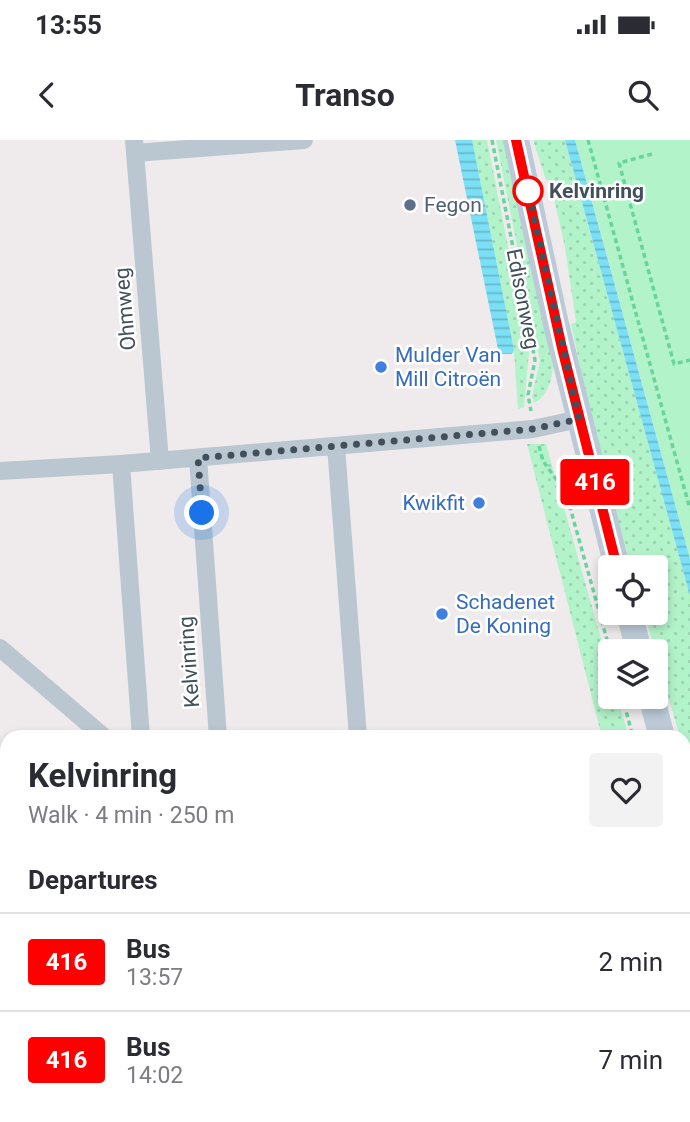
<!DOCTYPE html>
<meta charset="utf-8">
<style>
:root{--surface:#fff;--page:#f2f2f3;--text:#2b2b33;--muted:#7c7c81;--line:#e1e1e2}
body{margin:0;font-family:Roboto,sans-serif;background:var(--page);color:var(--text);height:100vh;display:flex;flex-direction:column;font-size:26px;white-space:nowrap}
*{box-sizing:border-box;margin:0}
p{font-size:23px;color:var(--muted)}
.icon{flex:none;width:38px;height:38px;fill:none;stroke:currentColor;stroke-width:2;stroke-linecap:round;stroke-linejoin:round}
.map{position:relative;flex:1;overflow:hidden}
.drawer{position:absolute;left:0px;top:590px;width:691px;height:394px;display:flex;flex-direction:column;background:var(--surface);border-radius:21px 21px 0 0;box-shadow:0 4px 10px #0003}
.drawer>*{flex:none}
.badge{padding:0 14px;border-radius:5px;font-size:24px;line-height:46px}
.buttons{position:absolute;left:598px;top:415px;display:grid;gap:14px}
.buttons a{display:grid;place-items:center;width:70px;height:70px;border-radius:7px;background:var(--surface);box-shadow:0 4px 10px #0003;font-size:35px}
.you{position:absolute;width:35px;height:35px;margin:-18px;border:5px solid #fff;border-radius:50%;background:#1a73e8;box-shadow:0 0 0 10px #1a73e833}
.map>.badge{position:absolute;translate:-50% -50%;box-shadow:0 0 0 4px #fff}
h2{padding:0 28px;font-size:26px;line-height:63px}
.round{display:grid;place-items:center;flex:none;width:74px;height:74px;border-radius:7px;background:var(--page)}
.overview{display:flex;align-items:center;justify-content:space-between;height:119px;padding:0 28px}
h1{font-size:33px;font-weight:700;line-height:52px}
ul{padding:0;list-style:none}
li{display:flex;align-items:center;gap:21px;height:98px;padding:0 28px;border-top:2px solid var(--line)}
li div{flex:1}
li b{display:block;font-size:26px}
li em{font-style:normal}
li .badge{min-width:77px;font-weight:700;text-align:center}
.status{display:flex;justify-content:space-between;align-items:center;height:49px;padding:0 35px;background:var(--surface);direction:ltr}
.status svg{height:19px;fill:currentColor}
header{display:flex;justify-content:space-between;align-items:center;height:91px;padding:0 28px;background:var(--surface);font-size:32px;font-weight:700}
.map>svg:first-child{display:block}
.grass{fill:url(#grass-dots)}
.forest{fill:url(#forest-firs)}
.pitch{fill:#b3f3ca}
.water{fill:url(#water-rules)}
.lines{fill:none;stroke-linecap:round;stroke-linejoin:round}
.path{stroke:#68d59c;stroke-width:3.5;stroke-dasharray:5 3.5;stroke-linecap:butt}
.lane{stroke:#bac7d1;stroke-width:9}
.street{stroke:#bac7d1;stroke-width:18}
.secondary{stroke:#bccad8;stroke-width:26}
.highway{stroke:#7da0c2;stroke-width:33}
.line-casing{stroke:#fff;stroke-width:16}
.line{stroke:#f00;stroke-width:10}
.walk{stroke:#42505b;stroke-width:7;stroke-dasharray:0 12.6}
.stop-dot{fill:#fff;stroke:#f00;stroke-width:3.5}
.service-dot{fill:#5c6f8a;stroke:#fff;stroke-width:2.5}
.shop-dot{fill:#3f7fe0;stroke:#fff;stroke-width:2.5}
.labels{text-anchor:middle;stroke-width:5;stroke-linejoin:round;paint-order:stroke}
.stop-label{font-size:21px;font-weight:bold;fill:#42505b;stroke:#fff;text-anchor:start}
.service-label{font-size:21px;fill:#4e5e75;stroke:#fff;text-anchor:start}
.street-label{font-size:21px;fill:#42505b;stroke:#fff}
.shop-label{font-size:21px;fill:#366cbe;stroke:#fff;text-anchor:start}
</style>
<div class="status"><b>13:55</b><svg viewBox="0 0 49 12"><path d="M0 12V9h3v3zM5 12V6h3v6zM10 12V3h3v9zM15 12V0h3v12zM26 1h20v11H26zM47 4h2v5h-2z"/></svg></div>
<header><svg class="icon" aria-label="back" viewBox="0 0 24 24"><path d="M15 5l-7 7 7 7"/></svg>Transo<svg class="icon" aria-label="search" viewBox="0 0 24 24"><circle cx="10" cy="10" r="6"/><path d="M15 15l6 6"/></svg></header>
<div class="map">
<svg width="690" height="982" viewBox="0 0 690 982">
<defs>
<pattern id="grass-dots" width="8" height="8" patternUnits="userSpaceOnUse" patternTransform="scale(1.75)"><rect width="8" height="8" fill="#b3f3ca"/><path d="M2 2h.1M6 6h.1" fill="none" stroke="#9bd2b0" stroke-width="1.8" stroke-linecap="round"/></pattern>
<pattern id="forest-firs" width="22" height="20" patternUnits="userSpaceOnUse" patternTransform="scale(1.75)"><rect width="22" height="20" fill="#b3f3ca"/><path d="M5 1l3.5 6h-7zM16 11l3.5 6h-7z" fill="#9bd2b0"/></pattern>
<pattern id="water-rules" width="6" height="5" patternUnits="userSpaceOnUse" patternTransform="scale(1.75)"><rect width="6" height="5" fill="#7bdff6"/><path d="M0 2.5h6" fill="none" stroke="#66b7ca"/></pattern>
</defs>
<rect width="100%" height="100%" fill="#efebec"/>
<g class="grass">
<path d="M472,0H487L529,212L524,267L518,269L514,210Z"/>
<path d="M496,0H507L553,225C552,240 548,256 534,263L532,256L540,221Z"/>
<path d="M533,0H565L690,456V632L684,597H680L644,473L656,472V427H631L594,290L571,184L576,182L565,107L550,40H546Z"/>
<path d="M527,304H546L611,534V556L617,557L629,597H602Z"/>
<path d="M0,718L7,724V795L0,789Z"/>
<path d="M0,952L7,958V976L28,977L34,982H0Z"/>
<path d="M220,977H286L293,982H226Z"/>
</g>
<path class="forest" d="M689,832L690,836V909C686,891 677,847 689,832Z"/>
<path class="pitch" d="M575,0H690V419L589,50Z"/>
<g class="water">
<path d="M455,0H472L514,210L512,214H499Z"/>
<path d="M565,0H575L690,419V456Z"/>
</g>
<g class="lines">
<g class="path">
<path d="M492,0L535,220L528,255L531,271"/>
<path d="M588,0L690,369"/>
<path d="M652,14L619,23L674,224L690,220"/>
<path d="M539,306L543,321L566,353L611,514"/>
<path d="M622,556L633,597"/>
</g>
<path class="lane" d="M684,808L690,799"/>
<g class="street">
<path d="M134,0L160,321"/>
<path d="M135,13L304,0"/>
<path d="M336,306L358,597"/>
<path d="M198,318L218,597"/>
<path d="M121,324L141,597"/>
<path d="M0,331L121,324L533,289L579,279"/>
<path d="M0,508L104,597"/>
<path d="M549,976L556,982"/>
</g>
<g class="secondary">
<path d="M516,0L556,184L617,427"/>
<path d="M629,472L639,511"/>
<path d="M651,556L662,597"/>
<path d="M684,684L690,723"/>
</g>
<g class="highway">
<path d="M0,845L7,851"/>
<path d="M0,907L7,913"/>
<path d="M78,976L84,982"/>
<path d="M149,976L155,982"/>
</g>
</g>
<g class="lines">
<defs>
<path id="line" d="M516,0L562,208L617,427"/>
</defs>
<use href="#line" class="line-casing"/>
<use href="#line" class="line"/>
<path class="walk" d="M202,373L198,318L533,289L579,279L528,51"/>
</g>
<circle class="stop-dot" cx="528" cy="51" r="14"/>
<circle class="service-dot" cx="410" cy="65" r="7"/>
<g class="shop-dot">
<circle cx="381" cy="227" r="7"/>
<circle cx="479" cy="363" r="7"/>
<circle cx="442" cy="474" r="7"/>
</g>
<g class="labels">
<g class="stop-label">
<text x="549" y="58">Kelvinring</text>
</g>
<g class="service-label">
<text x="424" y="72">Fegon</text>
</g>
<g class="street-label">
<text transform="translate(523 159) rotate(79)" y="7">Edisonweg</text>
<text transform="translate(125 169) rotate(-95)" y="7">Ohmweg</text>
<text transform="translate(189 522) rotate(-94)" y="7">Kelvinring</text>
</g>
<g class="shop-label">
<text x="395" y="222">Mulder Van<tspan x="395" dy="24">Mill Citroën</tspan></text>
<text x="465" y="370" text-anchor="end">Kwikfit</text>
<text x="456" y="469">Schadenet<tspan x="456" dy="24">De Koning</tspan></text>
</g>
</g>
</svg>
<div class="buttons">
<a><svg class="icon" aria-label="locate" viewBox="0 0 24 24"><circle cx="12" cy="12" r="6"/><path d="M12 2v4M12 18v4M2 12h4M18 12h4"/></svg></a>
<a><svg class="icon" aria-label="layers" viewBox="0 0 24 24"><path d="M12 4l9 5-9 5-9-5zM3 14l9 5 9-5"/></svg></a>
</div>
<div class="you" style="left:202px;top:373px"></div>
<b class="badge" style="left:595px;top:342px;background:#f00;color:#fff">416</b>
<section class="drawer">
<div class="overview"><div><h1>Kelvinring</h1><p>Walk · 4 min · 250 m</p></div><a class="round"><svg class="icon" aria-label="heart" viewBox="0 0 24 24"><path d="M12 20l-8-8c-3-5 5-10 8-4 3-6 11-1 8 4z"/></svg></a></div>
<h2>Departures</h2>
<ul>
<li><span class="badge" style="background:#f00;color:#fff">416</span><div><b>Bus</b><p>13:57</p></div><em>2 min</em></li>
<li><span class="badge" style="background:#f00;color:#fff">416</span><div><b>Bus</b><p>14:02</p></div><em>7 min</em></li>
</ul>
</section>
</div>
